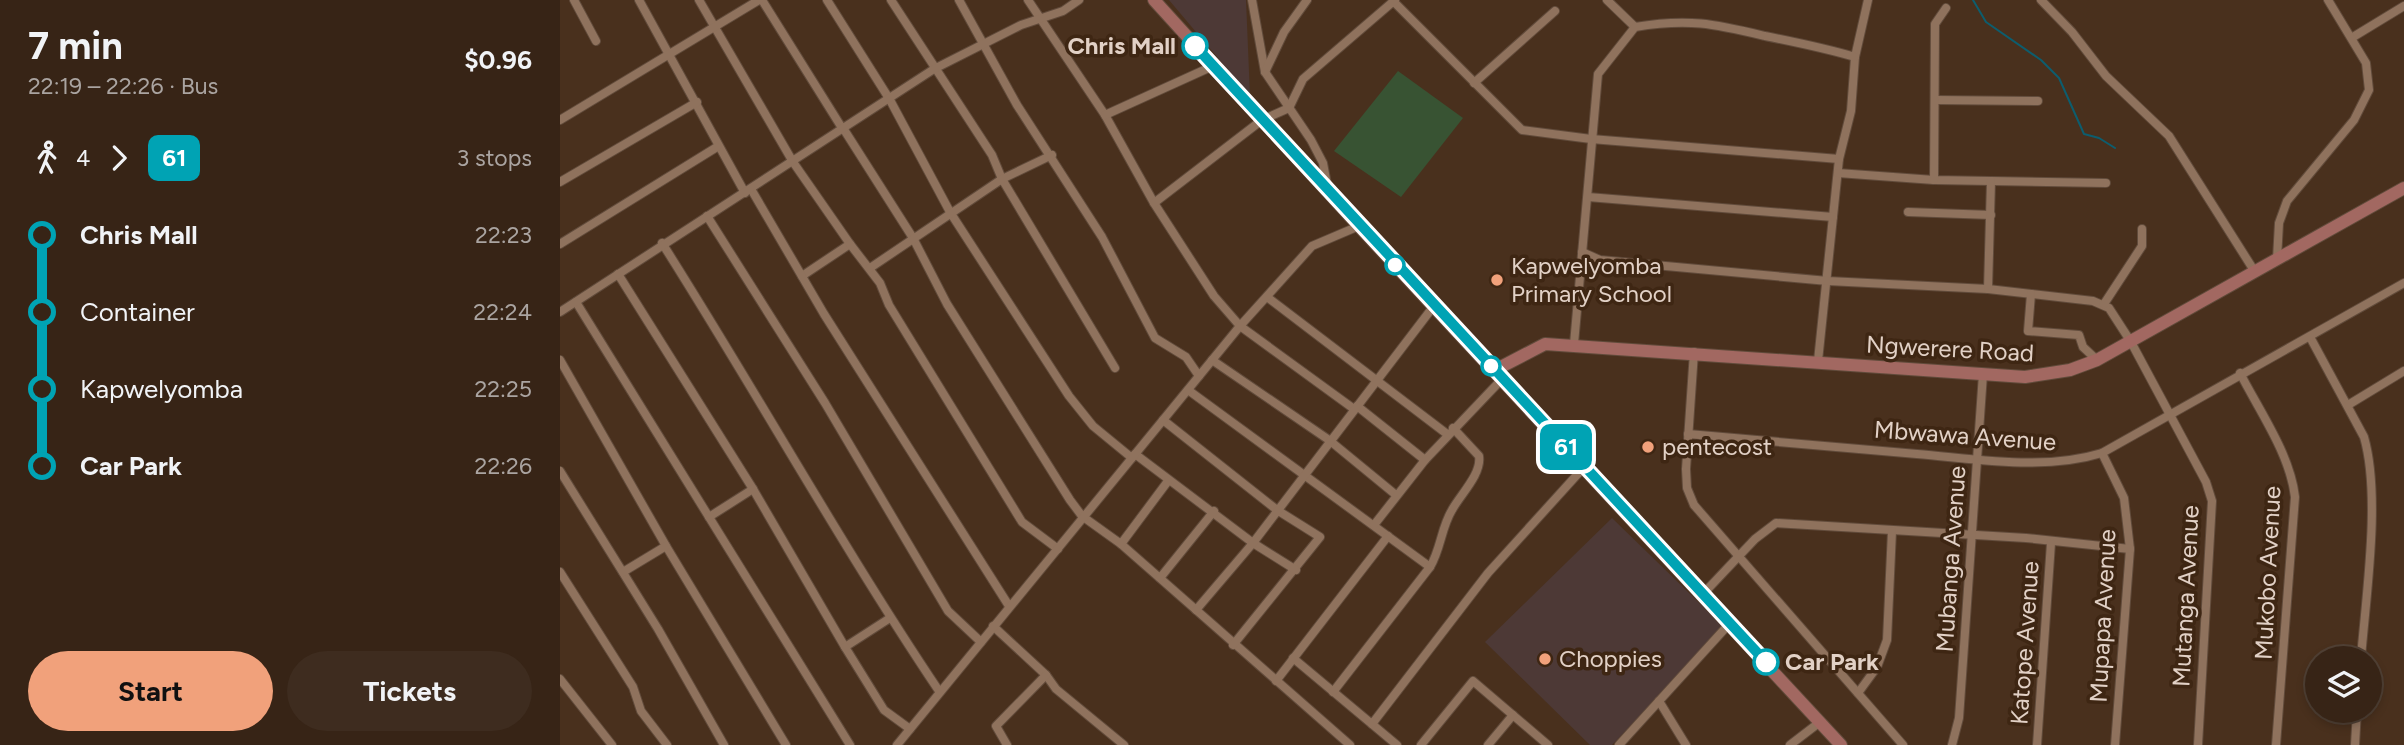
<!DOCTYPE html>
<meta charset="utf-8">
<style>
:root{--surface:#372416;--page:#3e2c1f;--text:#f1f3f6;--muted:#aaa4a1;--line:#514135;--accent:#f1a17b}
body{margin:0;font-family:Figtree,sans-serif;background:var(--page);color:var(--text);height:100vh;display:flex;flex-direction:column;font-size:26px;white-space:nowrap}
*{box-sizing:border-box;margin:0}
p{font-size:23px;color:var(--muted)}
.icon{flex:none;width:38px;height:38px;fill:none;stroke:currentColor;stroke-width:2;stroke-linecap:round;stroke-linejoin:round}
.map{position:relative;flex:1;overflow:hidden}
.drawer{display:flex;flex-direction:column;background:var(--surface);width:560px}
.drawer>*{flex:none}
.badge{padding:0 14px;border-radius:10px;font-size:24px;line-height:46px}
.fabs{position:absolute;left:1745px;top:646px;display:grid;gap:14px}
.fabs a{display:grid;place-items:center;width:77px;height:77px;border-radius:50%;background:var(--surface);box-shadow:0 4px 10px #0003,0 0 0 2px var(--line);font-size:35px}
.map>.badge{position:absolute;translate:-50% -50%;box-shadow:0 0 0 4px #fff}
.legs{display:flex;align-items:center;gap:10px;height:77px;padding:0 28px;font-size:23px}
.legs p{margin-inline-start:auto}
.overview{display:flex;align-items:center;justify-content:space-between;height:119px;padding:0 28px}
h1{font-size:38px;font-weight:700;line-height:52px}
.cta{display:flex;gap:14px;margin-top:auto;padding:14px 28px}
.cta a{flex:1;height:80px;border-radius:42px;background:var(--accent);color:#111;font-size:28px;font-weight:700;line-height:80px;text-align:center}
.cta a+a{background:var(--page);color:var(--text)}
ul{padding:0 28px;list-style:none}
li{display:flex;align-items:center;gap:24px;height:77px;font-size:26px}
li i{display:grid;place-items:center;width:10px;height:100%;margin:0 9px;background:currentColor}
li i::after{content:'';width:18px;height:18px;margin:-9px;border:5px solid;border-radius:50%;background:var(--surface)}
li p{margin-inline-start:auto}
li:first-child i{background:linear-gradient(#0000 50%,currentColor 0)}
li:last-child i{background:linear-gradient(currentColor 50%,#0000 0)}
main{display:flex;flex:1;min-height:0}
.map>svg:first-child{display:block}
.commercial{fill:#4d3936}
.pitch{fill:#385333}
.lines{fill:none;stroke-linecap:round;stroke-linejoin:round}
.stream{stroke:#0d5d6e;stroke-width:2}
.street-casing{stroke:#614b3b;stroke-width:10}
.secondary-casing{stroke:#614b3b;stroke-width:14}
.street{stroke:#8f725d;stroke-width:8}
.secondary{stroke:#a26861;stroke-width:12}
.line-1-casing{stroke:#fff;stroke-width:16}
.line-1{stroke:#00a3b4;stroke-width:10}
.stop-1-dot{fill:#fff;stroke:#00a3b4;stroke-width:3.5}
.poi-dot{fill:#f1a17b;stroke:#3e2613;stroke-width:2.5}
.labels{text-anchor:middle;stroke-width:7;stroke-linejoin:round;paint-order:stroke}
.stop-label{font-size:24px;font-weight:bold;fill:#e2d1c6;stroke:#3e2613;text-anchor:end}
.poi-label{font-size:24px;fill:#e2d1c6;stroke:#3e2613;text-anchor:start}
.street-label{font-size:24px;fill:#e2d1c6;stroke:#3e2613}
</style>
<main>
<section class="drawer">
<div class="overview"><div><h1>7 min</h1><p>22:19 – 22:26 · Bus</p></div><b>$0.96</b></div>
<div class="legs"><svg class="icon" aria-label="walk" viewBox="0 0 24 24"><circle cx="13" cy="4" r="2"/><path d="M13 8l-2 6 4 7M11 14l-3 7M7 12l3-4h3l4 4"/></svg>4<svg class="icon" aria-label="forward" viewBox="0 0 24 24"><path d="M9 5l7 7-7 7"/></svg><b class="badge" style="background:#00a3b4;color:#fff">61</b><p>3 stops</p></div>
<ul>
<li><i style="color:#00a3b4"></i><b>Chris Mall</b><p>22:23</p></li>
<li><i style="color:#00a3b4"></i><span>Container</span><p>22:24</p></li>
<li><i style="color:#00a3b4"></i><span>Kapwelyomba</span><p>22:25</p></li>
<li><i style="color:#00a3b4"></i><b>Car Park</b><p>22:26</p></li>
</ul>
<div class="cta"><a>Start</a><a>Tickets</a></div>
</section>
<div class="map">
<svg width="1844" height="745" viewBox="0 0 1844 745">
<rect width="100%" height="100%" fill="#49301d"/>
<g class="commercial">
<path d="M609,0H686L690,96Z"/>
<path d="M1052,518L1164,627L1052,745H1030L925,642Z"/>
</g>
<path class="pitch" d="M838,71L903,118L841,197L774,151Z"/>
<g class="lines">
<path class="stream" d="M1413,0L1426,22L1481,60L1499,78L1524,134L1539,138L1555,148"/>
<defs>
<g id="street">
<path d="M14,0L36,41"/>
<path d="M79,0L185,193"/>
<path d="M139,0L233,162L290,244L242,276"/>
<path d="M202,0L282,128"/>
<path d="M267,0L330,100L390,212L509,396L533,426L572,458"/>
<path d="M331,0L432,155L442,179L555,368"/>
<path d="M399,0L457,105L542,237L595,338L626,357L639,376"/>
<path d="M468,0L545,115L594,203L654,296L680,326L794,409"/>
<path d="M692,0L705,72L751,140L763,163L768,190"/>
<path d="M1047,0L1075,27"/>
<path d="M1481,0L1512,32L1546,76L1609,136L1695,272"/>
<path d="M833,1L962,130L1031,139L1279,159L1258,361"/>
<path d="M1793,37L1844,6"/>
<path d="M705,72L724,32L747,0"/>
<path d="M914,83L995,11"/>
<path d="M1375,100L1478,101"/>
<path d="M545,115L653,66"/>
<path d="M0,120L199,0"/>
<path d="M283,128L353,238L387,304L510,500L522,516L561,544L790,745"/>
<path d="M1279,159L1291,111L1295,57L1308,0"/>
<path d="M1278,173L1374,180L1546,183"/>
<path d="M1374,180L1375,24L1386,8"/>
<path d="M0,182L137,102"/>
<path d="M191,189L264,314L449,606"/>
<path d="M1028,197L1273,217"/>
<path d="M594,203L702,120L729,108L743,79L835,0"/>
<path d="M1348,212L1431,215"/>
<path d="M147,216L265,403L388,611L421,642"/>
<path d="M102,243C196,391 281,545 379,691"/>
<path d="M0,244L157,147"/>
<path d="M290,244L320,283L329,305L462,522L498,549"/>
<path d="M1022,252L1040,260L1268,281L1428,289L1533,301L1549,308L1571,342L1646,482L1652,501L1638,745"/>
<path d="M1717,259L1719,223L1727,201L1794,120L1809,90L1806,63L1768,0"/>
<path d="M310,268L442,179L492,155"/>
<path d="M58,274L193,489L285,647L330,618"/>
<path d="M1428,289L1431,181"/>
<path d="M1471,294L1468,331L1519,335L1523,347L1537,360"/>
<path d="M707,297L887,434"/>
<path d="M16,302L290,745"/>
<path d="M1544,304L1582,246V229"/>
<path d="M0,312L374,69L461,25L503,11L519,0"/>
<path d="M1750,337L1804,437C1821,496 1806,595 1801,658"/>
<path d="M1014,344L1038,74L1075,27C1129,18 1154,24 1205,36C1235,42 1265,48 1295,57"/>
<path d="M1134,352L1126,469L1127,488L1134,505L1343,745"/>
<path d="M0,360L106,546L226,745"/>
<path d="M652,360L769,440L836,495"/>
<path d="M1680,373C1700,412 1730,454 1735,497L1716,745"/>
<path d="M628,390L870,567"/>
<path d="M1788,405L1844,371"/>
<path d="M797,406L865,460"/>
<path d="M603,420L717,510L760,537L673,645"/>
<path d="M1128,434C1204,441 1280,447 1357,454C1418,459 1483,471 1542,453L1844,283"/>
<path d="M1542,453L1564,498L1570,549L1555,745"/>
<path d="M575,454L693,543L736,570"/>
<path d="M0,471L98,629L164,745"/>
<path d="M149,517L193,489"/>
<path d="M814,525L865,460L943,378"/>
<path d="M561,544L608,481"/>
<path d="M0,572L73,687L81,711L107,745"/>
<path d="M63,572L106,546"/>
<path d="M600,578L654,511"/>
<path d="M1143,594L1195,539L1216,523L1466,538L1570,549"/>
<path d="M636,610L693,543L873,307"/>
<path d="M433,626L486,675L496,689L564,745"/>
<path d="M285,647L324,710L350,729"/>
<path d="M733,658L837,745"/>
<path d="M0,679L52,745"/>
<path d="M716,681L828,536"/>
<path d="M773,692L870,567C881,549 881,528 892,510C900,495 922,474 919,456L893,428"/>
<path d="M1298,693L1317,667L1327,640L1332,531"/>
<path d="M1099,701L1126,745"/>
<path d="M812,724L928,573L1025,466"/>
<path d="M337,745L680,326L752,246L799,226"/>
<path d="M447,745L436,726L486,675"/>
<path d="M861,745L913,681L988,745"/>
<path d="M928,745L953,715"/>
<path d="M1059,745L1170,623"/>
<path d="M1230,745L1260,722"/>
<path d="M1392,745L1399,718L1423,374"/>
<path d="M1477,745L1491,543"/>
<path d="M1795,745L1797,710"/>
</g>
<g id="secondary">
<path d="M594,0L799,226L1281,745"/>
<path d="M935,370L985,344L1465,377L1510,370L1537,360L1844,188"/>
</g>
</defs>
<use href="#street" class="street-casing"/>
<use href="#secondary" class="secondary-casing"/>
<use href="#street" class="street"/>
<use href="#secondary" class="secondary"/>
</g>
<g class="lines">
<defs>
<path id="line-1" d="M635,46L1206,662"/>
</defs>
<use href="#line-1" class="line-1-casing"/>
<use href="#line-1" class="line-1"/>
</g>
<g class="stop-1-dot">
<circle cx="635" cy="46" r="12"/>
<circle cx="835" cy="265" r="9"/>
<circle cx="931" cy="366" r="9"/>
<circle cx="1206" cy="662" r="12"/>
</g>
<g class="poi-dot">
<circle cx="937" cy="280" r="7"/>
<circle cx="1088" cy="447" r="7"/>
<circle cx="985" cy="659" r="7"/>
</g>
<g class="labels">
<g class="stop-label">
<text x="616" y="54">Chris Mall</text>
<text x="1225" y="670" text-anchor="start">Car Park</text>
</g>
<g class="poi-label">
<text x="951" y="274">Kapwelyomba<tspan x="951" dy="28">Primary School</tspan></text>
<text x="1102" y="455">pentecost</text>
<text x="999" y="667">Choppies</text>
</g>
<g class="street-label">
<text transform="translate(1390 349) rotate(3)" y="8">Ngwerere Road</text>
<text transform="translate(1405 436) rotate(4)" y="8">Mbwawa Avenue</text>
<text transform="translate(1391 559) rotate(-86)" y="8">Mubanga Avenue</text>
<text transform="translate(1708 573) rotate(-87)" y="8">Mukobo Avenue</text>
<text transform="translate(1626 596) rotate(-87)" y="8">Mutanga Avenue</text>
<text transform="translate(1543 616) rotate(-87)" y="8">Mupapa Avenue</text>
<text transform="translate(1465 643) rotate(-86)" y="8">Katope Avenue</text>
</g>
</g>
</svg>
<div class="fabs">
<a><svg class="icon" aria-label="layers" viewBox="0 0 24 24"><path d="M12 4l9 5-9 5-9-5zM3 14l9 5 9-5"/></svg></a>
</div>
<b class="badge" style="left:1006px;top:447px;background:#00a3b4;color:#fff">61</b>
</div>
</main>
